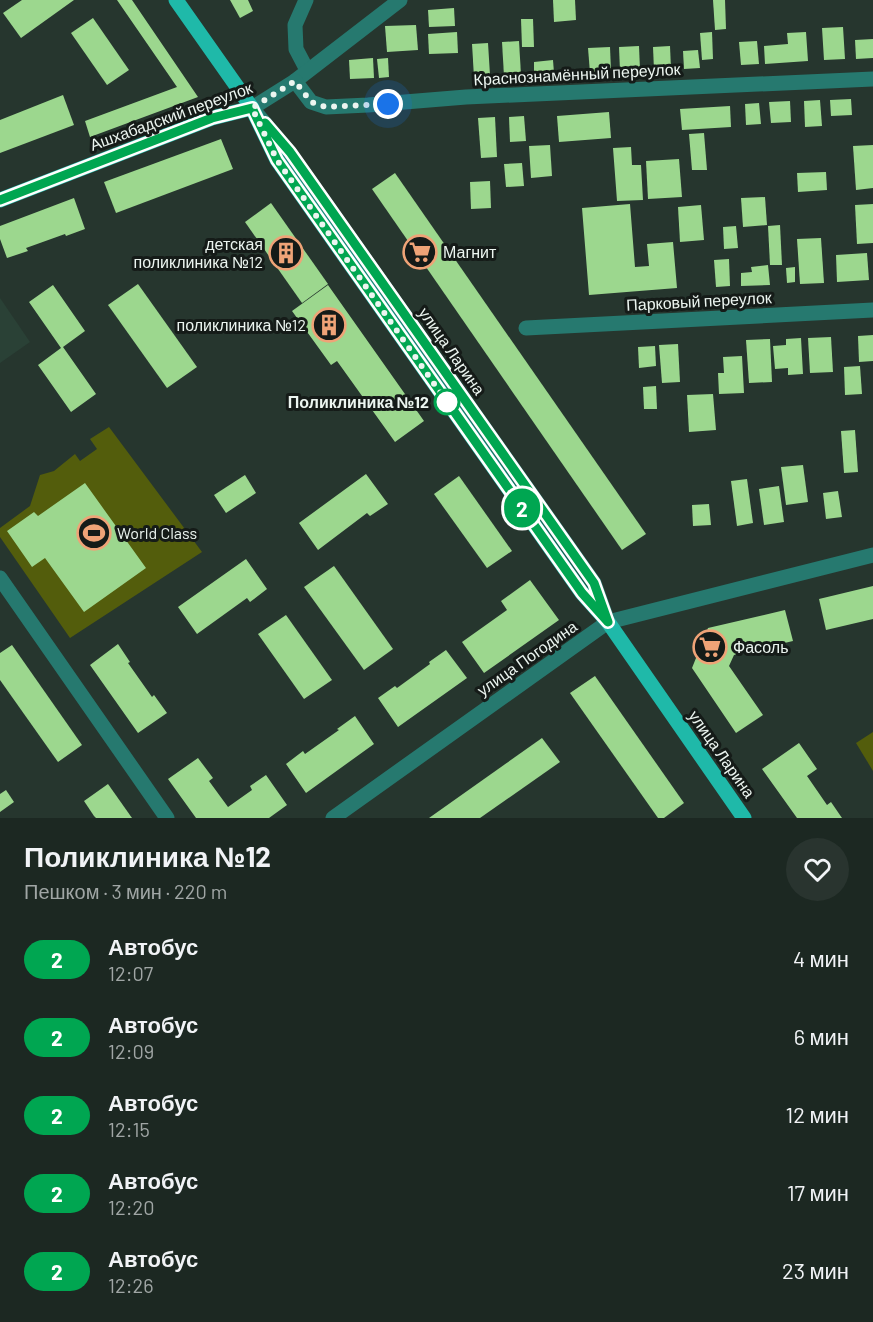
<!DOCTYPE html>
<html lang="ru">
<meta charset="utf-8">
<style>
:root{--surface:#1c2822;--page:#29342f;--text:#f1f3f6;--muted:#a0a6a5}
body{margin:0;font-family:Barlow,sans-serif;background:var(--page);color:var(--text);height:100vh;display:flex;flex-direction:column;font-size:22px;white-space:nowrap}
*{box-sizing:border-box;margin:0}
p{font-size:20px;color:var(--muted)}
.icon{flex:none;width:33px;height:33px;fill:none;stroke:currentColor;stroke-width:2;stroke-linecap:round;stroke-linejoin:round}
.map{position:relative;height:818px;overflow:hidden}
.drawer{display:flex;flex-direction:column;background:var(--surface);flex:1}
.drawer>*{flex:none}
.badge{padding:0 12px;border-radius:20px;font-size:21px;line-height:39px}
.you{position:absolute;width:30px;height:30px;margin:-15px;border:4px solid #fff;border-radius:50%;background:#1a73e8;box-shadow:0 0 0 9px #1a73e833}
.map>.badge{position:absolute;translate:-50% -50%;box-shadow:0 0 0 3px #fff}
.round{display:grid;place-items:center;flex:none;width:63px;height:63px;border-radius:32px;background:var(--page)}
.overview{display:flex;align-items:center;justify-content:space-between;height:102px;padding:0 24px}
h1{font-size:28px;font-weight:700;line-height:45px}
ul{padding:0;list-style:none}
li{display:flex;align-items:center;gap:18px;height:78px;padding:0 24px}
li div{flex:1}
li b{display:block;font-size:22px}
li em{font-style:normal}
li .badge{min-width:66px;font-weight:700;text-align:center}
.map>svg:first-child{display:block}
.built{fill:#2a4136}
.green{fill:#535d0c}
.building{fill:#9cd78e}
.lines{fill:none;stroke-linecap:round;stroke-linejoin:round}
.minor{stroke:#26796f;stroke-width:15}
.major{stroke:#1fb9a9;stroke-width:15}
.line-casing{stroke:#fff;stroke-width:14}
.line{stroke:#00a651;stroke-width:9}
.walk{stroke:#ecf5f0;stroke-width:6;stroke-dasharray:0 10.8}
.stop-dot{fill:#fff;stroke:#00a651;stroke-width:3}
.labels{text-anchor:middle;stroke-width:6;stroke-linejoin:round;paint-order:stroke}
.street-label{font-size:16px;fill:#ecf5f0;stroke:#151b18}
.poi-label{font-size:16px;fill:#ecf5f0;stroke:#151b18;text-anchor:start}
.stop-label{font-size:16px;font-weight:bold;fill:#ecf5f0;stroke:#151b18;text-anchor:end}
</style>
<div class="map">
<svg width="873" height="818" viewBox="0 0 873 818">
<rect width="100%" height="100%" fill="#26362e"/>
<path class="built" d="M0,298L30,342L0,363Z"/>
<g class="green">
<path d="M109,427L202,552L70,638L0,537V528L30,506L40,475L54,471L75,454L80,461L97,449L90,439Z"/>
<path d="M873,732V771L856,743Z"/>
</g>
<g class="building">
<path d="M22,0H74L21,38L3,13Z"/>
<path d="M117,0H132L198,97L90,137L85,121L177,87Z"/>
<path d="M230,0H248L253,11L240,18Z"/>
<path d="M553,0H575L576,20L554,22Z"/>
<path d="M713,0H725L726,29L715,30Z"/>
<path d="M454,8L455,26L429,27L428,10Z"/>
<path d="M93,18L129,70L107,85L71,33Z"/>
<path d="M521,19H533L534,47H522Z"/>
<path d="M416,25L418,50L387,52L385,26Z"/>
<path d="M843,27L845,59L824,60L822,28Z"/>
<path d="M457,32L458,53L429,54L428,34Z"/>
<path d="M712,32L713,59L702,60L700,33Z"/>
<path d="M806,32L808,61L765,64L764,46L788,44L787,33Z"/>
<path d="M873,39V58L856,59L855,40Z"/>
<path d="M519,41L521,75L504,76L502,42Z"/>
<path d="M757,41L759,64L741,65L739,42Z"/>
<path d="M488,43L490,75L474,77L472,44Z"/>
<path d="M639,46L640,70L620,71L619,47Z"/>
<path d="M670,46L671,69L654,70L653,47Z"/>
<path d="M610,47L611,71L590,73L588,48Z"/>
<path d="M698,50L700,68L684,69L683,51Z"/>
<path d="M373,58L374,78L350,79L349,60Z"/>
<path d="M388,58L389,77L379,78L377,59Z"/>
<path d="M553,60L554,73L534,75V62Z"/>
<path d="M63,95L74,125L0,153V120Z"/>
<path d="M851,99L852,115L831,116L830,100Z"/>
<path d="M820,100L822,126L805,127L804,101Z"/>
<path d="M790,101L791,122L771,123L769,102Z"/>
<path d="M759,103L761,124L746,125L745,104Z"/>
<path d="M730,106L731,127L682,130L680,109Z"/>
<path d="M609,112L611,138L559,142L557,116Z"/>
<path d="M524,116L526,141L510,142L509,117Z"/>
<path d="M495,117L497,157L481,158L478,118Z"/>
<path d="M704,133L707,170H692L689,134Z"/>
<path d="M221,139L233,169L116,213L104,182Z"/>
<path d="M550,145L552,176L531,178L529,146Z"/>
<path d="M873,145V188L856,190L853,146Z"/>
<path d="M631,147L632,165H641L643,200L617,201L613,148Z"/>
<path d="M679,159L682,197L648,199L646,161Z"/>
<path d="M522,163L524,186L506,187L504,164Z"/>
<path d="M826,172L827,190L798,192L797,173Z"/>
<path d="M395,173L646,534L622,550L372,189Z"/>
<path d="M490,181L491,208L471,209L470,182Z"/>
<path d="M765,197L767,225L743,227L741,198Z"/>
<path d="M74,198L85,229L66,236L65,234L26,248L28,251L7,258L0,239V226Z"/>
<path d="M271,203L328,284L302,303L245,222Z"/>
<path d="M630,204L635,267L649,266L647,244L673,242L677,288L589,295L582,208Z"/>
<path d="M873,204V243L857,244L855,205Z"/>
<path d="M701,205L704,240L680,242L678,207Z"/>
<path d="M780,225L782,265H770L768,226Z"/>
<path d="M736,226L738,248L724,249L723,227Z"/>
<path d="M821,238L824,283L800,284L797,239Z"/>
<path d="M867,253L869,280L837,282L836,255Z"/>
<path d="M729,259L730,286L716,287L714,260Z"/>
<path d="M768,265L770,285L741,286V273L752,272L751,267Z"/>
<path d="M795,267V282L787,283L786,268Z"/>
<path d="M138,284L197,367L167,388L108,305Z"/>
<path d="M53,285L85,331L63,347L96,394L71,412L38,365L61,348L29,302Z"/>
<path d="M328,285L424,421L395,442L337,361L331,365L292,311Z"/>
<path d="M873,335V361L859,362L858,336Z"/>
<path d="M831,337L833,372L810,373L808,338Z"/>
<path d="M801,338L803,374L788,375V368L775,369L773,346L786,345V339Z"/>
<path d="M770,339L772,382L749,383L746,340Z"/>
<path d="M678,344L680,382L662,383L659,345Z"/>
<path d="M655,346L656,366L639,368L638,347Z"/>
<path d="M742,356L744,393L719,394L718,373H724L723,357Z"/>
<path d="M860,366L862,394L845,395L844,367Z"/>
<path d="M656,386L657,409H644L643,387Z"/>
<path d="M713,394L716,430L689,432L687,395Z"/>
<path d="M855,430L858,472L844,473L841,431Z"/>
<path d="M803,465L808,502L786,505L781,467Z"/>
<path d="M366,474L388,504L370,516L367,513L318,550L299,523Z"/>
<path d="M245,475L256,493L226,513L214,495Z"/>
<path d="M459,476L512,551L487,568L434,494Z"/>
<path d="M747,479L753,523L737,526L731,481Z"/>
<path d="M85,483L146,568L84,612L45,558L32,567L7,531L34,512L38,516Z"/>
<path d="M779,486L784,522L764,525L759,489Z"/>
<path d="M838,491L842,517L826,519L823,493Z"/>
<path d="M709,504L711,525L693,526L692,505Z"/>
<path d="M246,559L267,589L250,602L247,598L197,634L178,607Z"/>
<path d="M334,566L393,649L364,670L304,587Z"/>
<path d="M530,580L559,620L484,673L462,642L507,610L501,601Z"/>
<path d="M873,586V619L826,630L819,599Z"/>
<path d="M785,610L793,641L734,655L729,666L763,715L736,733L692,668L708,628Z"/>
<path d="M286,615L332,680L304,699L258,634Z"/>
<path d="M118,644L130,662L128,663L152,697L154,695L167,713L138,733L90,665Z"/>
<path d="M12,645L82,745L58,762L0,680V653Z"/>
<path d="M446,650L467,678L398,727L378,698L395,686L397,688L430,664L429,662Z"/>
<path d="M595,676L684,803L664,818H658L570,693Z"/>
<path d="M355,716L374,744L306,793L286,764L303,751L305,754L339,730L337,729Z"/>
<path d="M542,738L560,762L480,818H429Z"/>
<path d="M799,743L817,769L807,776L827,805L831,802L842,818H797L762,769Z"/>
<path d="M198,758L213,778L209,781L228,807L252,790L250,786L266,775L287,805L269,818H196L168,779Z"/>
<path d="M108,784L132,818H96L94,816L84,801Z"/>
<path d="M6,790L14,802L0,812V794Z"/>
</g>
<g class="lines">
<g class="minor">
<path d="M306,0L295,25L296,49L307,70"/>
<path d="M400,0L295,81L252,108L289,152L594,583L608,622"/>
<path d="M295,81L311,102L326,107L368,105L466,97L873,79"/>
<path d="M526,328L873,310"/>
<path d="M0,578L167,818"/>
<path d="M333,818L608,622L873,555"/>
</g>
<g class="major">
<path d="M176,0L252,108L277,160L582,593L608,622L744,818"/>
<path d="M0,200L212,118L252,108"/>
</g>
</g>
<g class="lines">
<defs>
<path id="line" d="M0,200L212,118L252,108L277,160L582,593L608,622L594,583L290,152L265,123"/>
</defs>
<use href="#line" class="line-casing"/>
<use href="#line" class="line"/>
<path class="walk" d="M388,104L326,107L311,102L295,81L252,108L277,160L449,405L447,402"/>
</g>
<defs>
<symbol id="supermarket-ring" viewBox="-11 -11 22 22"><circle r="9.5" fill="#151b18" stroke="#efa377" stroke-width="1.5"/><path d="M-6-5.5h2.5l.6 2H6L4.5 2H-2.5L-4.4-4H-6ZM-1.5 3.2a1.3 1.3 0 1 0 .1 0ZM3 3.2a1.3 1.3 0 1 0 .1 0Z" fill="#efa377"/></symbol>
<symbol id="building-ring" viewBox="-11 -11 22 22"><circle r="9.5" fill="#151b18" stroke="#efa377" stroke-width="1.5"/><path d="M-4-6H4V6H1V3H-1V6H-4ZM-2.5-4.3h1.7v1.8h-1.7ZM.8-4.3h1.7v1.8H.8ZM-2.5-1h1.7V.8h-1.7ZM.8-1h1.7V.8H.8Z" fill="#efa377"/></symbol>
<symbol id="stadium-ring" viewBox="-11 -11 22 22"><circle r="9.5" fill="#151b18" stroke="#efa377" stroke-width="1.5"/><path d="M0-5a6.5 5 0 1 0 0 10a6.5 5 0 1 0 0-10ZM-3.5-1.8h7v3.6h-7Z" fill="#efa377"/></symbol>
</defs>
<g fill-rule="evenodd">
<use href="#supermarket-ring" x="401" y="233" width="38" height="38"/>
<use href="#building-ring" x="267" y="234" width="38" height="38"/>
<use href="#building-ring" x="310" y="306" width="38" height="38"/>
<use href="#stadium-ring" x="75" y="514" width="38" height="38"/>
<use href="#supermarket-ring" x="691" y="628" width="38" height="38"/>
</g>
<circle class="stop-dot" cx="447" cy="402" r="12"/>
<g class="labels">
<g class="street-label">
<text transform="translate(577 74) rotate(-3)" y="6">Краснознамённый переулок</text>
<text transform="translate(171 116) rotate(-20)" y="6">Ашхабадский переулок</text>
<text transform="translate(699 301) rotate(-3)" y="6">Парковый переулок</text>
<text transform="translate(452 351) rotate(55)" y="6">улица Ларина</text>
<text transform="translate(527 658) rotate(-35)" y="6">улица Погодина</text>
<text transform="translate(722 754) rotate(55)" y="6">улица Ларина</text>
</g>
<g class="poi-label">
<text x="263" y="250" text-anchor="end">детская<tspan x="263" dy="18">поликлиника №12</tspan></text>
<text x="443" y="258">Магнит</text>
<text x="306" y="331" text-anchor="end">поликлиника №12</text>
<text x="117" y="539">World Class</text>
<text x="733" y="653">Фасоль</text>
</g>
<g class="stop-label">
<text x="429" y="408">Поликлиника №12</text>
</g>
</g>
</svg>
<div class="you" style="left:388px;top:104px"></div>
<b class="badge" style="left:522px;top:508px;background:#00a651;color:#fff">2</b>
</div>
<section class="drawer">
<div class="overview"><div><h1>Поликлиника №12</h1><p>Пешком · 3 мин · 220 m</p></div><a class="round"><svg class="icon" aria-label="heart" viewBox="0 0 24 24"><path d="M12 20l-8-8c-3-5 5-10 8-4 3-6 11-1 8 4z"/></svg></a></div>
<ul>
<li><span class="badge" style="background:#00a651;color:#fff">2</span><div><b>Автобус</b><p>12:07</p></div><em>4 мин</em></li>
<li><span class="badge" style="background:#00a651;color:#fff">2</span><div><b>Автобус</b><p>12:09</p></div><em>6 мин</em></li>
<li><span class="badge" style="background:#00a651;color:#fff">2</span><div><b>Автобус</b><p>12:15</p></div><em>12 мин</em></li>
<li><span class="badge" style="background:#00a651;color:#fff">2</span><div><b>Автобус</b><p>12:20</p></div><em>17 мин</em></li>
<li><span class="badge" style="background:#00a651;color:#fff">2</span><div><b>Автобус</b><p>12:26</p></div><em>23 мин</em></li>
</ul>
</section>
